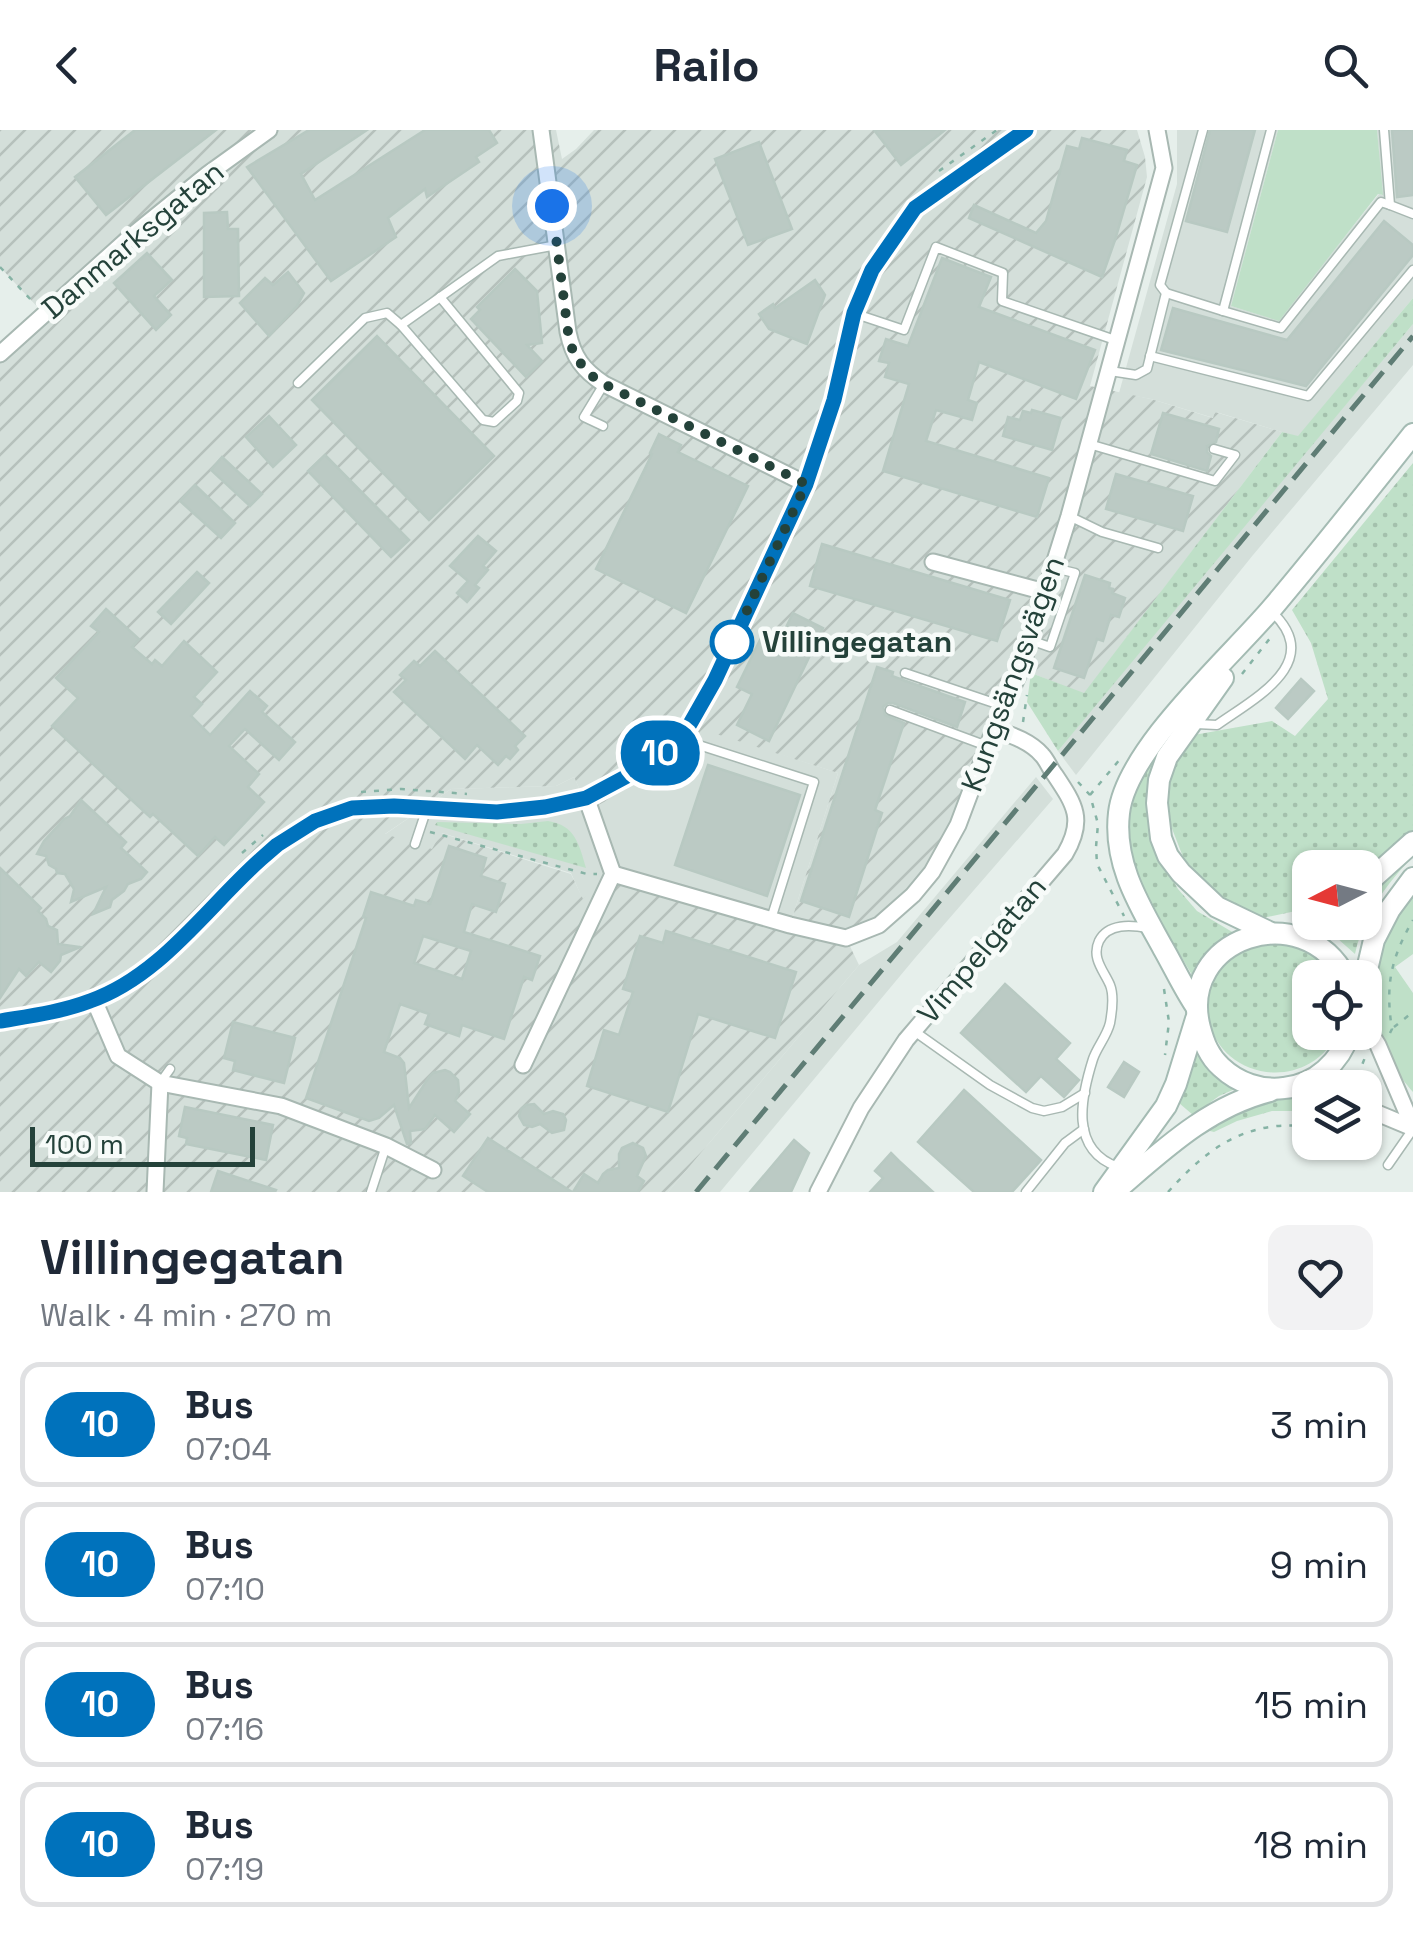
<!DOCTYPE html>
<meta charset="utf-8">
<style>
:root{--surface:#fff;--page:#f2f2f3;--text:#1f2937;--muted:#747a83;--line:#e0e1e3}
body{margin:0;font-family:"Space Grotesk",sans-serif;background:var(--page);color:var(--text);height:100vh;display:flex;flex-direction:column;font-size:38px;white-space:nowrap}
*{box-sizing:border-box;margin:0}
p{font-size:32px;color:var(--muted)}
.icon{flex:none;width:55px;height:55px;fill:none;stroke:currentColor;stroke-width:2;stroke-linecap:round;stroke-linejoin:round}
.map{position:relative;height:1062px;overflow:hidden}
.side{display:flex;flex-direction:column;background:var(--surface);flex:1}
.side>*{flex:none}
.badge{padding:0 20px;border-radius:32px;font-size:35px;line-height:65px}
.needle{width:65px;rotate:264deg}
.buttons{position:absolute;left:1292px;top:720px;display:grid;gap:20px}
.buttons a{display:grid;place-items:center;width:90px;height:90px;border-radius:20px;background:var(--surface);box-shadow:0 2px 8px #0004;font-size:50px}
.scale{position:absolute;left:30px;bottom:25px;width:225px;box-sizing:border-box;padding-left:10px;border:5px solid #24423a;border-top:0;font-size:28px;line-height:35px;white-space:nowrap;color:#24423a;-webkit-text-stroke:8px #f7fbf9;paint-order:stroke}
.you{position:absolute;width:50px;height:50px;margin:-25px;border:8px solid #fff;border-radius:50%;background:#1a73e8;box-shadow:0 0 0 15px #1a73e833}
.map>.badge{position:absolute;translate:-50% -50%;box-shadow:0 0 0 5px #fff}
.round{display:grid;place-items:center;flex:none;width:105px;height:105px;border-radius:20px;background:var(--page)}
.summary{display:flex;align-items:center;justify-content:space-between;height:170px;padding:0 40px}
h1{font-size:48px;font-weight:700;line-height:75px}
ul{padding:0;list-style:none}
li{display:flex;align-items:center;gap:30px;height:125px;margin:0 20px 15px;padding:0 20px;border:5px solid var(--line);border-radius:20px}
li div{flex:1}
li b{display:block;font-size:38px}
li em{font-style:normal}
li .badge{min-width:110px;font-weight:700;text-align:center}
header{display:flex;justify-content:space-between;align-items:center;height:130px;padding:0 40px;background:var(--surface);font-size:45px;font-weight:700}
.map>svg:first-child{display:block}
.built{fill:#d4dfda}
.industrial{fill:url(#industrial-furrows);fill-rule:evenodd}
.grass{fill:url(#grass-dots)}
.green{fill:#bfe0c8}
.building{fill:#bbcac4;stroke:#b8c9c2;stroke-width:2.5;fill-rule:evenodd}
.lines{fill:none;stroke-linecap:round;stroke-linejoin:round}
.lane-casing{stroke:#a8b8b2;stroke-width:11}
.street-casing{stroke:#a8b8b2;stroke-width:19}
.secondary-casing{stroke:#a4bbb3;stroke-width:24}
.path{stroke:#86b3a5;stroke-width:2.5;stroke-dasharray:5 8;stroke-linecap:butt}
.lane{stroke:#fff;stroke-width:8}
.street{stroke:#fff;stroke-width:15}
.secondary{stroke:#fff;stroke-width:20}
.rail{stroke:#5f7d75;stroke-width:5;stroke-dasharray:20 10;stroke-linecap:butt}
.line-casing{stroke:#fff;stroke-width:22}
.line{stroke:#0072bc;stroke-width:15}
.walk{stroke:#24423a;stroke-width:10;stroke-dasharray:0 18}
.stop-dot{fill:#fff;stroke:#0072bc;stroke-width:5}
.labels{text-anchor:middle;stroke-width:9;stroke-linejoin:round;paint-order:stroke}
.street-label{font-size:30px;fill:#24423a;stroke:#f7fbf9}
.stop-label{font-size:30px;font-weight:bold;fill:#24423a;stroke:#f7fbf9;text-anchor:start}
</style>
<header><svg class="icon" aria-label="back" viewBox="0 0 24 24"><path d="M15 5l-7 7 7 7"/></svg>Railo<svg class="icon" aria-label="search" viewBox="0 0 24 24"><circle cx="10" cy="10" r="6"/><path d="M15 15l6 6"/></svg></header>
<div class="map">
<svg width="1413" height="1062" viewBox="0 0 1413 1062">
<defs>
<pattern id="industrial-furrows" width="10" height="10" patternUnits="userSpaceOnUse" patternTransform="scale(2.5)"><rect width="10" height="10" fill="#d4dfda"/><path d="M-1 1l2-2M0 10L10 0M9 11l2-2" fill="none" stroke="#b6c1bc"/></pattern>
<pattern id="grass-dots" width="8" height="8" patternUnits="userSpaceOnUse" patternTransform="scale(2.5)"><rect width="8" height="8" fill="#bfe0c8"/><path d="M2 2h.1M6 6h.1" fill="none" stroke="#a4c1ad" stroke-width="1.8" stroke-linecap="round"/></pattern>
</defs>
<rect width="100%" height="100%" fill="#e6efeb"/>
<g class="built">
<path d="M1177,0H1278L1231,176L1278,190L1379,64L1382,65L1377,0H1413V168L1298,307L1216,282L1214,288L1151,269L1119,263L1177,54Z"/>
<path d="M1413,194V235L1253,425L1076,645L1058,621L1153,504Z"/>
<path d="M707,600L838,643L790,795L583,770L571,743L442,703L433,720L384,705L451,659L556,656L574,647L589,679L680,620L693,606Z"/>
<path d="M1036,647L1053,669L915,828L720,1062H668L859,835L897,812Z"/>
</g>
<path class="industrial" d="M0,0H556L562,29L576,19L594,0H1137L1145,27L1147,47L1090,256L1151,269L1213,288L1215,282L1282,302L1084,564L1021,539L958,695L913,765L846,808L859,835L668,1062H0V224L44,184L0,137ZM707,601L838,643L790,795L613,744L583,769L571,744L441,703L432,719L385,704L451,659L556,656L574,647L589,680L651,647L693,606Z"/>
<g class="grass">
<path d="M1413,168V194L1058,621L1027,572L1031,543L1084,563L1282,302L1298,306Z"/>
<path d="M1413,333V704L1365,746V738H1310V778L1263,788L1222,773L1183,727L1171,696L1166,668L1168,646L1188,606L1272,591L1295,606L1328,569L1311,513L1292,480Z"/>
<path d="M1154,620L1163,625L1164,735L1178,759L1197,781L1239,806L1195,850L1135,749L1125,696L1139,648Z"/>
<path d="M548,691C575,695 579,714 586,738L435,695L437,692L521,694Z"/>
<path d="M1413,721V726C1386,755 1364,784 1355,824L1320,793L1365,792V761Z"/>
<path d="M1263,807L1309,814L1339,847L1310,848V902L1338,903C1302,973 1198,943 1209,867C1210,856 1214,841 1223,832C1233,822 1250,815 1263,807Z"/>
<path d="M1196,924L1235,959L1219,966L1193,985L1172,967Z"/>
<path d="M1295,966L1310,967V981H1272L1237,991L1214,1002L1206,1000L1228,981L1263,970Z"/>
</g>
<g class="green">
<path d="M1278,0H1377L1383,65L1378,64L1279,191L1231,176Z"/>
<path d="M1413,765V824L1395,837L1413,863V962C1399,946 1381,921 1376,900C1371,876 1374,835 1384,813C1392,796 1403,780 1413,765Z"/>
</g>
<g class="building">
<path d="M135,0H216L106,85L75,47Z"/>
<path d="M309,0H367L301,44L315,70L425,0H489L497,13L476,27L479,32L427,67L425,59L388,88L396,107L331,151L247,37Z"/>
<path d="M874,0H945L901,35Z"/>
<path d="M1210,0H1255L1227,102L1186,91Z"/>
<path d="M1392,0H1413V65L1397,67Z"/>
<path d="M1082,8L1127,20L1124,31L1137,35L1115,110L1102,147L969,88L974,75L1036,103L1046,91L1067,16L1079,19Z"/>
<path d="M759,12L792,99L748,115L715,29Z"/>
<path d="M227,82L228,99H238L239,166L204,167V83Z"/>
<path d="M1384,91L1413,115V125L1306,256L1161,220L1173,178L1287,210Z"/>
<path d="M147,123L172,150L154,166L171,185L156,200L114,153Z"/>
<path d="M942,128L991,147L979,177L1095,220L1076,269L979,232L968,270L977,273L972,290L936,280L926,311L1049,348L1037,387L883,341L909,254L885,247L889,233L879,231L886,209L908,216Z"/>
<path d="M515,139L537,161L542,213L527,215L542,231L526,247L471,189L480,180L477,177Z"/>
<path d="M288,142L304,163L297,176L269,206L240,173L265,148L273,155Z"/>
<path d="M815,150L825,165L807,214L769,199L759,184L773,174L775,178Z"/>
<path d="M377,206L494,326L429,390L312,270Z"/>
<path d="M1032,280L1061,288L1052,320L1003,306L1008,287L1020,290L1023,281L1031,283Z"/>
<path d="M1163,283L1219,299L1216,312L1207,316V322L1211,326L1207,341L1151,324Z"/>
<path d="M269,286L296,315L273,337L246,307Z"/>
<path d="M659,304L681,315L678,322L748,356L686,483L596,439L652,324L650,323Z"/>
<path d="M325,325L409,410L391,427L308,341Z"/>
<path d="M222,327L262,364L250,376L211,340Z"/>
<path d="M1116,344L1193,366L1183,401L1106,379Z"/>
<path d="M195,355L235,393L221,408L180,371Z"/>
<path d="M478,406L496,421L483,436L488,440L475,455L479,458L467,472L457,463L468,451L450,436Z"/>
<path d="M822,414L1010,470L997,511L810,456Z"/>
<path d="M197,442L209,453L171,494L158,482Z"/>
<path d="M1085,445L1110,453L1109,458L1113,459L1112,463L1125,468L1119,487L1111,485L1103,511L1097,509L1084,548L1054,538Z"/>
<path d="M106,479L139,509L132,517L152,534L155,530L162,536L184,511L217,542L194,567L202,574L191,586L210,605L250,561L267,576L262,582L295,612L279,630L245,599L229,616L259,644L248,657L264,672L224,715L215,707L198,726L153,684L150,687L52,596L78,568L56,548L99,502L91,496Z"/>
<path d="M793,483L823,498L769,611L737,595L752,564L737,557L762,506L778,514Z"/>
<path d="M435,521L525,606L515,616L518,620L510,629L506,626L498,635L477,615L465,629L394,562L406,550L400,545L414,531L420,536Z"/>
<path d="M877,537L893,542L892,546L903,550L965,572L957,597L893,573H888L883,577L885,585L904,593L875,680L882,683L849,787L801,771Z"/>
<path d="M1301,549L1314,561L1288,589L1276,578Z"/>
<path d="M708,635L800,665L767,766L675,735Z"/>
<path d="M81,670L126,712L121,718L147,742L141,749L128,754L124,761L112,770L110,777L93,784L106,757L71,772L74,759L65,744L57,743L56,739L49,735L46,726L37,724L44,711L64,689L70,686Z"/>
<path d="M449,716L486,728L481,746L505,754L496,782L472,774L464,802L540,826L532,850L524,847L504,909L462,895L459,906L425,894L429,884L400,874L384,922L400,928L404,933L409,978L429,947L433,943L445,940L450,942L458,950L459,962L455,971L470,984L454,1002L435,985L425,999L410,1001L411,1013L407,1014L394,975L379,988L369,991L306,968L366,788L363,787L371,762L414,776L416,770L430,774ZM423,806L471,821L462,849L414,833Z"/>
<path d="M0,738L41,778L38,781L46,789L48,796L57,800L58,814L80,817L61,825L60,831L51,842L39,832L26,846L19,839L0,868Z"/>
<path d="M666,801L796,842L775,908L698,884L668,982L587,956L604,900L619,905L633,862L623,859L640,806L663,813Z"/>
<path d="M1005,854L1070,913L1056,929L1079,950L1064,967L1041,946L1026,962L961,903Z"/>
<path d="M233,892L295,908L284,953L233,940L235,931L224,928Z"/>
<path d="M1124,932L1139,942L1124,967L1108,957Z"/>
<path d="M964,960L1041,1030L1012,1062H974L918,1012Z"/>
<path d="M534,974L544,984L553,981L563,984L566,990L564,1000L552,1003L540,994L532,997L524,995L519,986L521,979L526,975Z"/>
<path d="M185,977L273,995L266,1030L186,1014L187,1008L179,1006Z"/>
<path d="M488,1008L572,1062H488L463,1046Z"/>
<path d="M794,1010L809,1023L791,1062H750Z"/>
<path d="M633,1013L643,1018L646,1026L637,1046L644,1051L638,1062H573L584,1044L598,1053L603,1044L608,1040L619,1038V1024L622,1018Z"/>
<path d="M891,1023L899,1031L933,1062H870L883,1048L875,1041Z"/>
<path d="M218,1041L276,1060L275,1062H211Z"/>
</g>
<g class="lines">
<defs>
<g id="lane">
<path d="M1384,0L1390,75L1413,84"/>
<path d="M1166,163L1223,181L1271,0"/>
<path d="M1223,181L1281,198L1381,72L1390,75"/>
<path d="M853,183L904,200L936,117L1003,143L1002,171L1118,211"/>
<path d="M401,195L483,290L494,292L517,271L519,263L440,167"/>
<path d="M1150,226L1308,266L1413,140"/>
<path d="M1110,241L1136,245L1147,239L1166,163L1160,155L1203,0"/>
<path d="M298,253L365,188L387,183L401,195L498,126L557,115"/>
<path d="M603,296L584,287L604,254"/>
<path d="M1089,314L1215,351L1235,325L1214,319"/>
<path d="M1069,386L1102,402L1158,418"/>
<path d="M1030,510L1050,517L1075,443L1054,438"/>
<path d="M905,543L1003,576"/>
<path d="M890,580L987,616"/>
<path d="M1196,594L1217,595C1255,568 1326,532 1271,481"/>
<path d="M677,608L814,652L771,789"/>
<path d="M692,633L695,614"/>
<path d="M415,714L427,678"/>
<path d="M914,901L990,955L1032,978L1044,981L1062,977L1085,963"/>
<path d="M160,953L170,939"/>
<path d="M1388,1035L1413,999"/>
<path d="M1118,1037C1069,1020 1081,967 1093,929C1097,917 1107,906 1110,893C1112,882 1114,865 1110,855C1104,841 1091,828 1099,811C1108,793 1131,795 1148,798"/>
<path d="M371,1062L386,1016"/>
<path d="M1026,1062L1065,1013L1084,999"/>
</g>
<g id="street">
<path d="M541,0L568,202C573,227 583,240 604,254L806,354"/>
<path d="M0,224L129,108L208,44L269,0"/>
<path d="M933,432L1045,462"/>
<path d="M613,744L790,795L846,808L879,795L913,765L932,742L958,695L994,599L1021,539L1069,386L1164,38L1157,0"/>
<path d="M94,870L118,926L160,953L281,976L386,1016L433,1040"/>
<path d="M0,891L54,882L94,870L143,843L179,810L245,743L277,715L315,691L353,679L393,676L497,682L545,677L586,667L647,635L690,593L715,549L806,354L835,270L853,183L872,140L915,78L1026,0"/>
<path d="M1365,894L1378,915L1413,997"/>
<path d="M523,935L613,744L586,667"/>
<path d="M1365,978L1413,998"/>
<path d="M155,1062L160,953"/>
<path d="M818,1062L861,978L906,910L1065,724C1085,690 1075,675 1055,645C1050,639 1047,630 1042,625C1030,611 1011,605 994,599"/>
</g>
<g id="secondary">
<path d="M1223,548L1167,627L1159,650L1157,673L1161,708L1168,726L1181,743L1217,777L1269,802"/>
<path d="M1365,755L1413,712"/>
<path d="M1346,848C1303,765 1176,808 1200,898C1204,913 1209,926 1221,937C1238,953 1261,961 1284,958C1316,955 1340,932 1350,902"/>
<path d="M1365,848L1374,810L1390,779L1413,748"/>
<path d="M1197,878C1184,859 1175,839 1163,818C1140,776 1113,734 1119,683C1126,619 1231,527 1273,477C1321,420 1367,362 1413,304"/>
<path d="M1104,1062L1166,976L1176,954L1196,889"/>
<path d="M1114,1062C1162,1021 1207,977 1270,961"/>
</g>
</defs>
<use href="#lane" class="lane-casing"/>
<use href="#street" class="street-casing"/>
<use href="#secondary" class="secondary-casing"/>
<g class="path">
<path d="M939,41L997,0"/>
<path d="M0,137L33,172"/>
<path d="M1242,544L1271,507"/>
<path d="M1023,592L1027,565"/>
<path d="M1078,652L1090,665L1098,694L1096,717L1097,734L1124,786"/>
<path d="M361,662L401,659L467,664"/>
<path d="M1090,665L1121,628"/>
<path d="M430,702L587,744H597"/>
<path d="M242,723L263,705"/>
<path d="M1164,859L1169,892L1165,925"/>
<path d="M1394,897L1413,882"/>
<path d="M1390,903L1392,899C1385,855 1391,828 1413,790"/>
<path d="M1353,958L1366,925"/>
<path d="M1168,1062C1199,1028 1229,1001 1277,996C1288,995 1299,996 1310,995"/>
</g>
<use href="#lane" class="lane"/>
<use href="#street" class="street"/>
<use href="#secondary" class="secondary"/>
<path class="rail" d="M696,1062L1413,206"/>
</g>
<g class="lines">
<defs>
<path id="line" d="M0,891C30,886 61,882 90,871C161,846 207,777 261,729L277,715L315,691L352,678L394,676L497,682L545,677L586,668L648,635L677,608L690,594L715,550L806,354L834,270L854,183L872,140L915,78L1026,0"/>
</defs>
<use href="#line" class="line-casing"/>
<use href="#line" class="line"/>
<path class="walk" d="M552,76L568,202L574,226L592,246L604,254L806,354L729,519L732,512"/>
</g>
<circle class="stop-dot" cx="732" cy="512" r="20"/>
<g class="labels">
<g class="street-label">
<text transform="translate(133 110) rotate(-40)" y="10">Danmarksgatan</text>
<text transform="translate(1013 544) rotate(-70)" y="10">Kungsängsvägen</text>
<text transform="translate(982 820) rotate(-50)" y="10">Vimpelgatan</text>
</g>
<g class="stop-label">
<text x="762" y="522">Villingegatan</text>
</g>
</g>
</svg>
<div class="buttons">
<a><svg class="needle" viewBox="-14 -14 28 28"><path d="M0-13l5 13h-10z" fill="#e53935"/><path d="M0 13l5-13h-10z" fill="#747a83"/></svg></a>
<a><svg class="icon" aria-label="locate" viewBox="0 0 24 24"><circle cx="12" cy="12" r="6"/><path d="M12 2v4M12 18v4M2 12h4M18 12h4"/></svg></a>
<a><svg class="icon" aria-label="layers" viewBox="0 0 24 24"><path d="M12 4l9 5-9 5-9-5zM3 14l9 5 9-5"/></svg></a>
</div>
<div class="scale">100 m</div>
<div class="you" style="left:552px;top:76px"></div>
<b class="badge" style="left:660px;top:623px;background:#0072bc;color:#fff">10</b>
</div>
<section class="side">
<div class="summary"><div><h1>Villingegatan</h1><p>Walk · 4 min · 270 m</p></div><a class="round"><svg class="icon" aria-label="heart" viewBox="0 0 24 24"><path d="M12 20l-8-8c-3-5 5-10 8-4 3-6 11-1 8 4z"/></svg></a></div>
<ul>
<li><span class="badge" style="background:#0072bc;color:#fff">10</span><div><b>Bus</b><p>07:04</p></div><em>3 min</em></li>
<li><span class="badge" style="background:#0072bc;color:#fff">10</span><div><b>Bus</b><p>07:10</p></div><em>9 min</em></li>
<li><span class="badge" style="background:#0072bc;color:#fff">10</span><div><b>Bus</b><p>07:16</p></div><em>15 min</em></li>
<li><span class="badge" style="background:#0072bc;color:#fff">10</span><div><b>Bus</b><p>07:19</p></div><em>18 min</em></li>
</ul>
</section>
